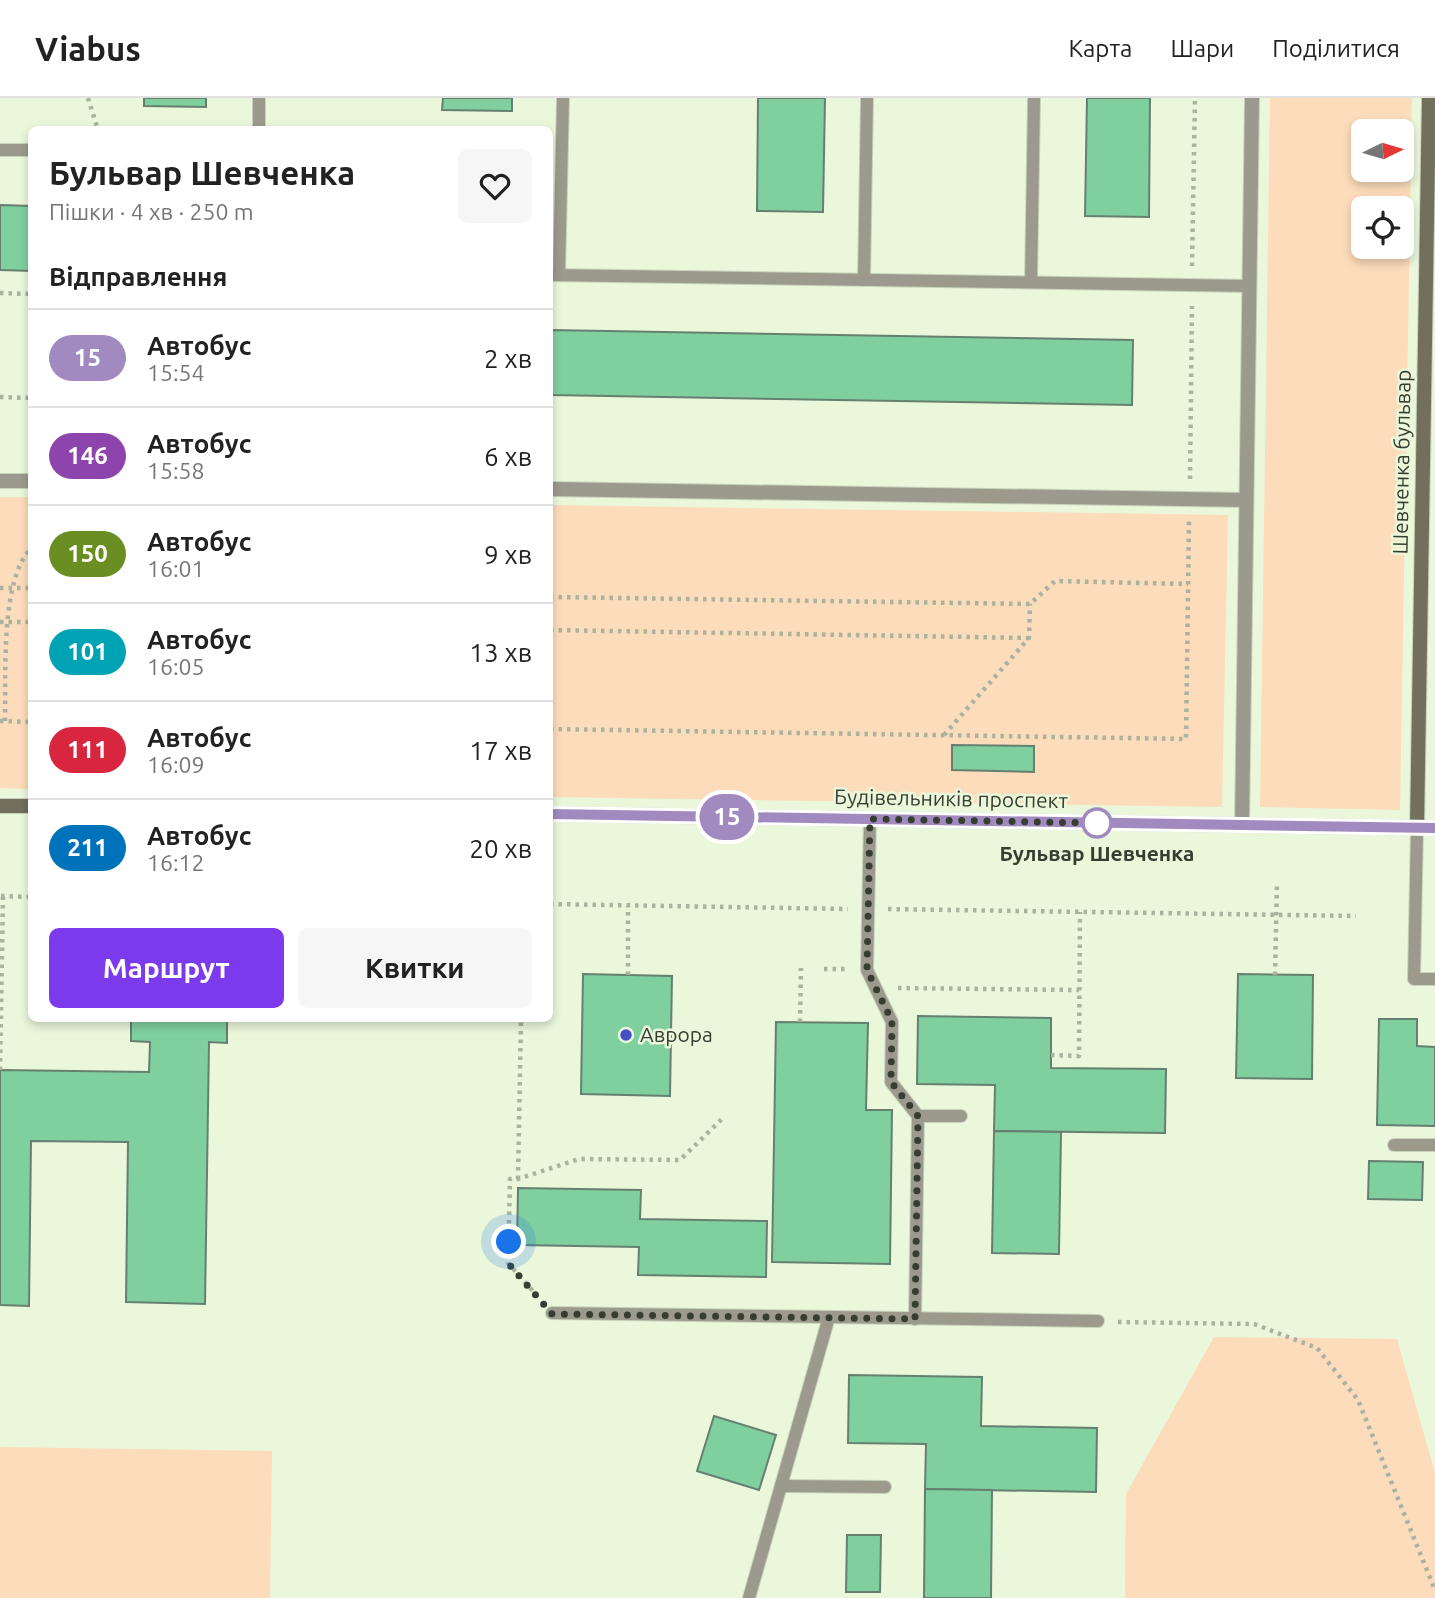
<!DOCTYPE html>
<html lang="uk">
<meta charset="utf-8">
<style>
:root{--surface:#fff;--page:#f6f6f6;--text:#222;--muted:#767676;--line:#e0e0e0;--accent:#7c3aed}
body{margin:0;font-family:Ubuntu,sans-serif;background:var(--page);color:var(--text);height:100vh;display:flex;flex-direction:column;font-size:26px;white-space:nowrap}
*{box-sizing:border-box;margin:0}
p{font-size:23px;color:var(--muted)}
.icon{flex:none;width:38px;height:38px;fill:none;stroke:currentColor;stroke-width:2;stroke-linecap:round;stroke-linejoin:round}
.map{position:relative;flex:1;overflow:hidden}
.drawer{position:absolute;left:28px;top:28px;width:525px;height:896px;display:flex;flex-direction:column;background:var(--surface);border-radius:10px;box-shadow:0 4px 10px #0003}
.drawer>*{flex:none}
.badge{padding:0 14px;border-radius:23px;font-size:24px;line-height:46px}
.needle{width:46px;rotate:85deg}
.fabs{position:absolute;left:1351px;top:21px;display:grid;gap:14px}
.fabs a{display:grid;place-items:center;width:63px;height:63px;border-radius:10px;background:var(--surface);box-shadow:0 4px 10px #0003;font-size:35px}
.you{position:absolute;width:35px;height:35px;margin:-18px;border:5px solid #fff;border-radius:50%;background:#1a73e8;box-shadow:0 0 0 10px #1a73e833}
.map>.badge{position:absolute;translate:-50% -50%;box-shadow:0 0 0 4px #fff}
h2{padding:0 21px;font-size:26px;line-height:63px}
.round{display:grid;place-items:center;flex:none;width:74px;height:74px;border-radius:10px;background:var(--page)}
.head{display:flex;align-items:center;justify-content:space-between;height:119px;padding:0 21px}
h1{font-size:33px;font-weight:600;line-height:52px}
.action{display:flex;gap:14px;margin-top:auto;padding:14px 21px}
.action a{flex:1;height:80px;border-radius:10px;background:var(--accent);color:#fff;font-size:28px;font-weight:600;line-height:80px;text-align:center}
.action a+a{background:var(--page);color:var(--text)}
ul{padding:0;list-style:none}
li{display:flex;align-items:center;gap:21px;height:98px;padding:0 21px;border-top:2px solid var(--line)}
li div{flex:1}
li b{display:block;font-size:26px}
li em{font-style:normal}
li .badge{min-width:77px;font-weight:700;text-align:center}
header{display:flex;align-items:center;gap:42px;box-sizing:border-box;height:98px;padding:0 35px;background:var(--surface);border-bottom:2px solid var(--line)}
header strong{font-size:33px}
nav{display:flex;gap:38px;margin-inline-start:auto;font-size:24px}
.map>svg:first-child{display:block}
.green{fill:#fcdcba;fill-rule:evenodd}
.building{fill:#80cf9f;stroke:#66806f;stroke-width:2}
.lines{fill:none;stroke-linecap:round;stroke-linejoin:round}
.service-casing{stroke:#c6d2b9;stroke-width:14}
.minor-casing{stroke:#c6d2b9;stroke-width:16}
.secondary-casing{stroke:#c6d2b9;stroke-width:16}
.path{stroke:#a9b39d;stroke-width:4.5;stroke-dasharray:3.5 5;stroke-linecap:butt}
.service{stroke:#9c998d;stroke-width:12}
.minor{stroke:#9c998d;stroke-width:14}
.secondary{stroke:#736f5d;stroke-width:14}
.line-casing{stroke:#fff;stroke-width:16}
.line{stroke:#a18ac0;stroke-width:10}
.walk{stroke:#383d31;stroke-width:7;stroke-dasharray:0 12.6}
.stop-dot{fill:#fff;stroke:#a18ac0;stroke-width:3.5}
.poi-dot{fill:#434fc3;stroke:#eaf7db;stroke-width:2.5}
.labels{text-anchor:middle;stroke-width:5;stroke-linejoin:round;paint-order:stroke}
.street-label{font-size:21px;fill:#383d31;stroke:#eaf7db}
.stop-label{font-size:21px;font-weight:bold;fill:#383d31;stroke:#eaf7db}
.poi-label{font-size:21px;fill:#383d31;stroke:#eaf7db;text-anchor:start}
</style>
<header>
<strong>Viabus</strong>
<nav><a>Карта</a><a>Шари</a><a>Поділитися</a></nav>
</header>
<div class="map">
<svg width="1435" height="1500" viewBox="0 0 1435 1500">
<rect width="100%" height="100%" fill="#eaf7db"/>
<g class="green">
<path d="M1270,0H1412L1400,712L1260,709ZM1363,33H1402V72H1363ZM1363,110H1402V149H1363Z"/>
<path d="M0,399H31V691L0,690Z"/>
<path d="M550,407L1228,417L1222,709L550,699Z"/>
<path d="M1214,1239L1397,1241L1435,1375V1500H1125L1126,1396Z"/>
<path d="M0,1349L272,1353L270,1500H0Z"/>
</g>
<g class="building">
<path d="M144,0H206V9L144,8Z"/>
<path d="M443,0H512V13L442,12Z"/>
<path d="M758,0H825L823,114L757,113Z"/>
<path d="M1087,0H1150L1149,119L1085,118Z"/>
<path d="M0,107L32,108V173L0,172Z"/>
<path d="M550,232L1133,242L1132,307L550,297Z"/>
<path d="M952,647L1034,648V674L952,672Z"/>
<path d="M583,876L672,878L670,998L581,996Z"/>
<path d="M1238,876L1313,877L1312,981L1236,980Z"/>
<path d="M918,918L1051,920V970L1166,971L1165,1035L994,1033L995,987L917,986Z"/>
<path d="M131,920H227V945L209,944L205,1206L126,1204L128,1044L31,1043L29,1208L0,1207V972L149,974L150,944L131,943Z"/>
<path d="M1379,921H1417V948L1435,949V1028L1377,1027Z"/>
<path d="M776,924L868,925L866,1012H892L890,1166L772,1164Z"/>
<path d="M994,1033L1061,1034L1059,1156L992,1155Z"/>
<path d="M1369,1063L1423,1064L1422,1102L1368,1101Z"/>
<path d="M518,1090L641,1092L640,1121L767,1123L766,1179L638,1177L639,1149L517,1147Z"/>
<path d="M849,1277L982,1279L981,1328L1097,1330L1096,1394L925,1391L926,1346L848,1345Z"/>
<path d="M714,1318L776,1337L759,1392L697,1373Z"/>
<path d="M925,1391L992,1392L991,1500H924Z"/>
<path d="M847,1437H881L880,1494H846Z"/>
</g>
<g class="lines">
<defs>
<g id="service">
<path d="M259,32V0"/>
<path d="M0,52H32"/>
<path d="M550,177L1249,188"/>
<path d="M559,177L563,0"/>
<path d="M864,182L867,0"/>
<path d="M1031,184L1034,0"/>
<path d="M870,721L867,872L892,924L891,984L918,1018L915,1221"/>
<path d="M1417,730L1414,881H1435"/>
<path d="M918,1018H961"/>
<path d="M1394,1047H1435"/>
<path d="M552,1215L1098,1223"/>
<path d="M781,1388L885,1389"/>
<path d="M749,1500L829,1219"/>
</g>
<g id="minor">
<path d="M0,383H32"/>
<path d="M550,391L1246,402"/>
<path d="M1242,727L1252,0"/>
</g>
<g id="secondary">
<path d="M0,708H32"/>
<path d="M550,716L1435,730"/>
<path d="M1417,730L1429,0"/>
</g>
</defs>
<use href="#service" class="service-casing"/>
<use href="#minor" class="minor-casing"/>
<use href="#secondary" class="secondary-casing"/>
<g class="path">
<path d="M88,0L98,32"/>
<path d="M1192,168L1195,0"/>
<path d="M0,195L32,196"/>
<path d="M0,299L32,300"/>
<path d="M1190,381L1192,208"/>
<path d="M0,490H32"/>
<path d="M550,499L1030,506L1055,483L1188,486"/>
<path d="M0,524H32"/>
<path d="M550,532L1029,540"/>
<path d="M0,623L32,624"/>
<path d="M5,623C6,579 0,478 32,450"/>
<path d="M550,631L1186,641L1189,421"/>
<path d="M944,637L1029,540L1030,506"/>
<path d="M1,798L32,799"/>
<path d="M550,806L848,811"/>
<path d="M888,811L1356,818"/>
<path d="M824,871H845"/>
<path d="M628,877V808"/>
<path d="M1275,877L1277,784"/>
<path d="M898,890L1079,892"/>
<path d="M800,924L801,870"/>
<path d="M1051,957L1079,958L1080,814"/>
<path d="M0,972L3,798"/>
<path d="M518,1081L521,920"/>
<path d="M538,1199L508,1165L510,1081H518L579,1061L680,1062L724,1019"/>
<path d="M1118,1224L1254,1226L1317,1250L1358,1302L1435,1492"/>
</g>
<use href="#service" class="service"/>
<use href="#minor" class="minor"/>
<use href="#secondary" class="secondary"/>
</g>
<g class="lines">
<defs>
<path id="line" d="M550,716L1435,730"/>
</defs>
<use href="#line" class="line-casing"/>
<use href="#line" class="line"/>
<path class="walk" d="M509,1144L508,1165L552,1216L915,1221L918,1018L891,984L892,923L867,872L870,721L1097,725"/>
</g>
<circle class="stop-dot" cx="1097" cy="725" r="14"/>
<circle class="poi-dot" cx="626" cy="937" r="7"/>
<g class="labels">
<g class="street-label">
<text transform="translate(1402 364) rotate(-89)" y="7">Шевченка бульвар</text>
<text transform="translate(951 701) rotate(1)" y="7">Будівельників проспект</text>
</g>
<g class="stop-label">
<text x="1097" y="763">Бульвар Шевченка</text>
</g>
<g class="poi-label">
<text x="640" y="944">Аврора</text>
</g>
</g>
</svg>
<div class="fabs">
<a><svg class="needle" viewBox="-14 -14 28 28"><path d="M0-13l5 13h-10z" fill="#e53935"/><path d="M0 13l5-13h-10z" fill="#767676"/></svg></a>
<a><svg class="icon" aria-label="locate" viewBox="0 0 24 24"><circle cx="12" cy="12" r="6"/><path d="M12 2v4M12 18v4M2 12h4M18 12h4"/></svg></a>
</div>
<div class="you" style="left:509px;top:1144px"></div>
<b class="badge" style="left:727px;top:719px;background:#a18ac0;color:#fff">15</b>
<section class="drawer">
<div class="head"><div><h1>Бульвар Шевченка</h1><p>Пішки · 4 хв · 250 m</p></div><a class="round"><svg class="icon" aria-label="heart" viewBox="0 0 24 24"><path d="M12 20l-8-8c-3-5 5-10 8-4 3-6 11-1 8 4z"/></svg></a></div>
<h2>Відправлення</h2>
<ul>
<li><span class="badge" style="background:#a18ac0;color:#fff">15</span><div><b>Автобус</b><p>15:54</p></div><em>2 хв</em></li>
<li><span class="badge" style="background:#8e44ad;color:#fff">146</span><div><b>Автобус</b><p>15:58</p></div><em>6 хв</em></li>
<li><span class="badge" style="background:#6b8e23;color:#fff">150</span><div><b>Автобус</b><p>16:01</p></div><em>9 хв</em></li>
<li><span class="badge" style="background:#00a3b4;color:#fff">101</span><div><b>Автобус</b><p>16:05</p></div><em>13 хв</em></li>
<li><span class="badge" style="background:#d7263d;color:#fff">111</span><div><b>Автобус</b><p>16:09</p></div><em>17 хв</em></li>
<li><span class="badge" style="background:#0072bc;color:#fff">211</span><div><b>Автобус</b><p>16:12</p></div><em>20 хв</em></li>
</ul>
<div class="action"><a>Маршрут</a><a>Квитки</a></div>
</section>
</div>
